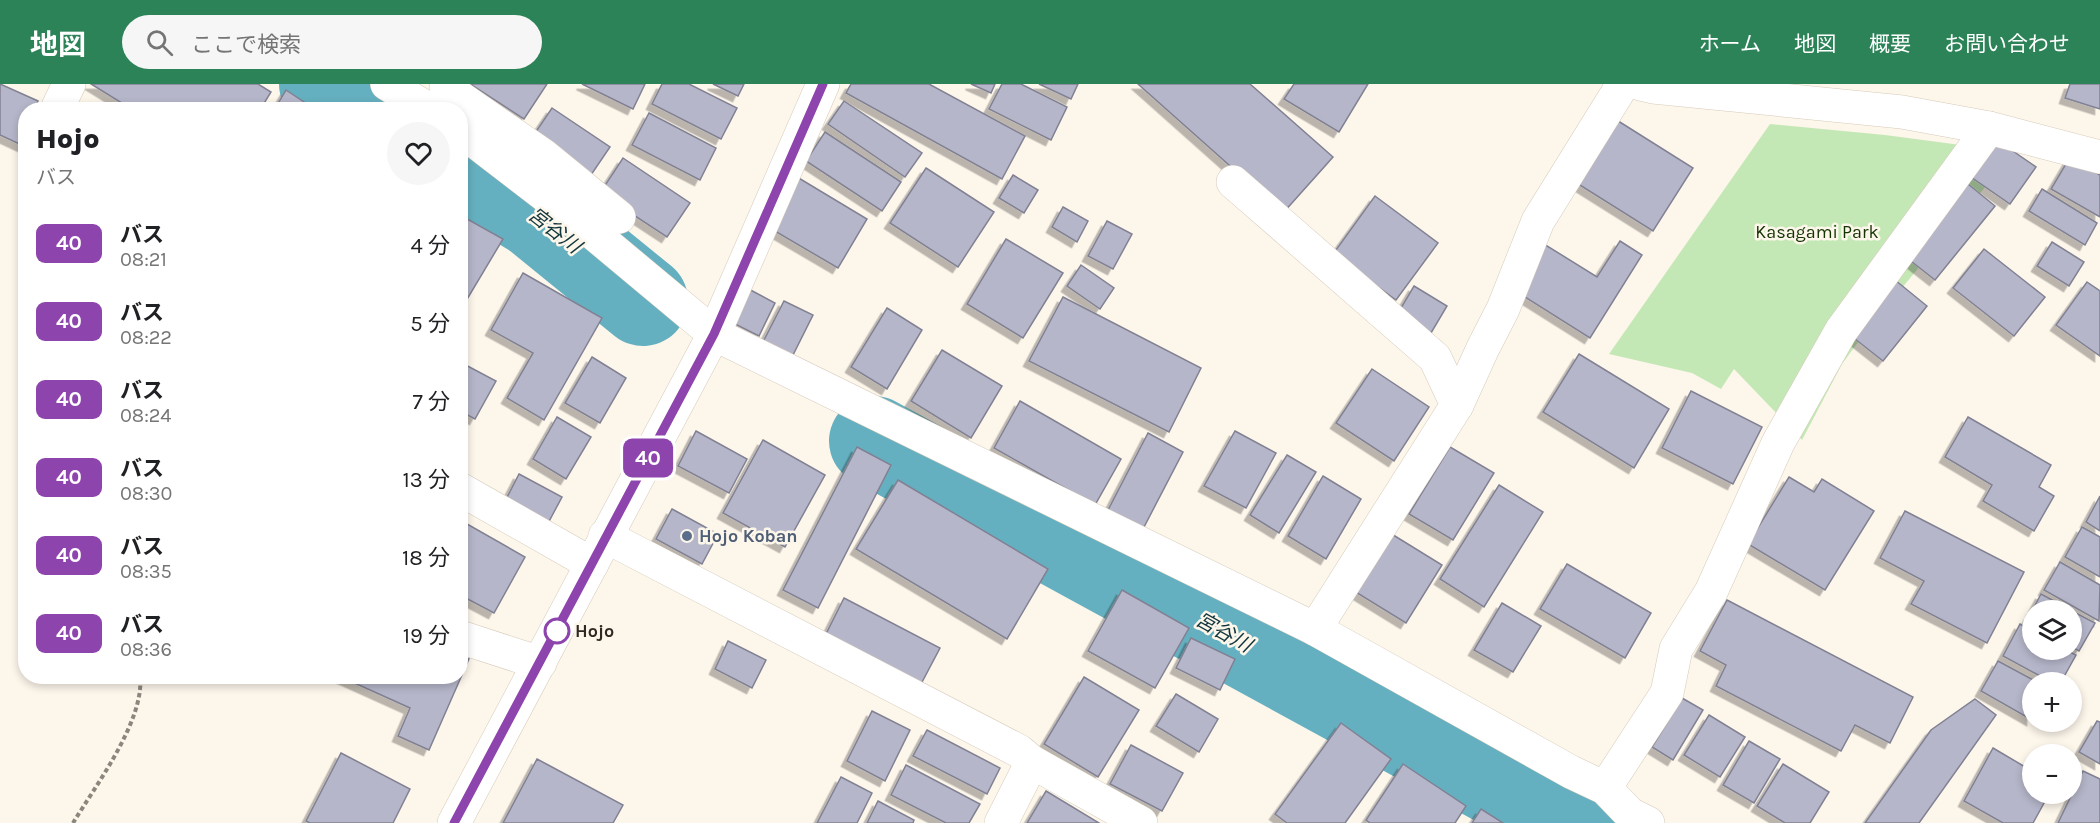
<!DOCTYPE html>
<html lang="ja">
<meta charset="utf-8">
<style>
:root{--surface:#fff;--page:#f6f6f6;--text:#202124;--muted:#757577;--accent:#2c8357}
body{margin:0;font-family:Karla,"Noto Sans JP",sans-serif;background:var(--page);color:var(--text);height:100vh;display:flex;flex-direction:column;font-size:22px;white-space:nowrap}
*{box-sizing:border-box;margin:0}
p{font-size:20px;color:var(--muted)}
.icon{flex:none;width:33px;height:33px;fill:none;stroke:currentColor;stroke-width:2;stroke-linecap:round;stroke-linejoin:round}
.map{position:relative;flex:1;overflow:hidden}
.details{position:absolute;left:18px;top:18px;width:450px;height:582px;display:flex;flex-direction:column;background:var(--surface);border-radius:24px;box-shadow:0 3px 9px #0003}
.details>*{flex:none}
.badge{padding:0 12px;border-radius:9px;font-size:21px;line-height:39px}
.fabs{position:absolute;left:2022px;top:516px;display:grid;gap:12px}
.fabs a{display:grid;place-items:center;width:60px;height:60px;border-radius:50%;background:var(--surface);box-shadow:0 3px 9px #0003;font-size:30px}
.map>.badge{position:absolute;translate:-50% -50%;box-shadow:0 0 0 3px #fff}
.round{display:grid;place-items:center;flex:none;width:63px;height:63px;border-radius:32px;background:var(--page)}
.headline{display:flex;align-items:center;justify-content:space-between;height:102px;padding:0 18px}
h1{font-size:28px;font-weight:800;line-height:45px}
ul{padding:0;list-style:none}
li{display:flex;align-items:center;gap:18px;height:78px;padding:0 18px}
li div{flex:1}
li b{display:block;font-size:22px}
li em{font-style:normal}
li .badge{min-width:66px;font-weight:700;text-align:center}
header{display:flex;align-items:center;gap:36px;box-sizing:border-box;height:84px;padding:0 30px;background:var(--accent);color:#fff}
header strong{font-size:28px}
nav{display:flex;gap:33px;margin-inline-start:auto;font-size:21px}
.search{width:420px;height:54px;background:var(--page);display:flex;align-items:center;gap:15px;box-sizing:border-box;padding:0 21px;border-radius:33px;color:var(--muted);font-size:22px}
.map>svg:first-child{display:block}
.green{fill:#c4e8b5}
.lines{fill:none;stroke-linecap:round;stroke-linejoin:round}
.river{stroke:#65b0c0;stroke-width:90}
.building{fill:#b5b6c9;stroke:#818193;stroke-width:1.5;filter:url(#shadow)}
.minor-casing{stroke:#d6cbba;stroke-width:34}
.highway-casing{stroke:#d6cbba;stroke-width:34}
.path{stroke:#8c877e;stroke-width:4;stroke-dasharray:4.5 3;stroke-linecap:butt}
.minor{stroke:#fff;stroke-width:33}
.highway{stroke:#fff;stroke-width:33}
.line-casing{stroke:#fff;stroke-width:14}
.line{stroke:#8e44ad;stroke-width:9}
.service-dot{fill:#5c6f8a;stroke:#fdf6eb;stroke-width:2}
.stop-dot{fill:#fff;stroke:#8e44ad;stroke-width:3}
.labels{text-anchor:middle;stroke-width:5;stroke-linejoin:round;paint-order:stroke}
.park-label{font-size:18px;fill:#133400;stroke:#fdf6eb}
.service-label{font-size:18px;font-weight:bold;fill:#4e5e75;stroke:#fdf6eb;text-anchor:start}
.stop-label{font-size:18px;font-weight:bold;fill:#2d2922;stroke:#fdf6eb;text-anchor:start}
.water-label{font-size:20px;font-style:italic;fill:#10353c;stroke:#fdf6eb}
</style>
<header>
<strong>地図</strong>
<div class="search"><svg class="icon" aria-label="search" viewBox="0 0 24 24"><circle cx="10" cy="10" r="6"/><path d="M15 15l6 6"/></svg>ここで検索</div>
<nav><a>ホーム</a><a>地図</a><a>概要</a><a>お問い合わせ</a></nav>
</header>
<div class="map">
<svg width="2100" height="739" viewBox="0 0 2100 739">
<defs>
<filter id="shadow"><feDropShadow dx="-5.5" dy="5.5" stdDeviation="0" flood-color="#0004"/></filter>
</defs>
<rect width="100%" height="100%" fill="#fdf6eb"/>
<path class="green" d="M1770,40L1885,51L2014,68L1864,250L1842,280L1802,356L1734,285L1721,305L1692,289L1609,270Z"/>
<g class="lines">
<g class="river">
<path d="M324,0L366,26"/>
<path d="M460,84L536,130L643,217"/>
<path d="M874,357L1573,739"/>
</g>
</g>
<g class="building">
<path d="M0,0L38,17L34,26H26V63L0,51Z"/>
<path d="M91,0H258L271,8L260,26H133Z"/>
<path d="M470,0H547L524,35Z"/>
<path d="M582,0H645L633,25Z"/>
<path d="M662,0H689L737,24L721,55L652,20Z"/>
<path d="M713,0H744L738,12Z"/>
<path d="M851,0H929L1025,52L1002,95L846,9Z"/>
<path d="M971,0H995L991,9Z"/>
<path d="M1002,0H1021L1067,23L1051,56L989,25Z"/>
<path d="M1039,0H1078L1071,15Z"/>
<path d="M1138,0H1250L1333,73L1283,129Z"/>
<path d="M1294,0H1368L1339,48L1284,15Z"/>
<path d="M2070,0H2100V25L2065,14Z"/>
<path d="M286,6L316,26H274Z"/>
<path d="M844,17L922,69L905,93L828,40Z"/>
<path d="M552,24L610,63L591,91L533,52Z"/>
<path d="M649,29L716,64L700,96L632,61Z"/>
<path d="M1615,35L1693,84L1653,147L1575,98Z"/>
<path d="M825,48L901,98L882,127L806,77Z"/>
<path d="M1994,54L2036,83L2010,120L1968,91Z"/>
<path d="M2070,73L2100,91V133L2051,105Z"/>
<path d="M623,74L690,119L667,153L600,109Z"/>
<path d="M926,84L994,128L958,183L890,139Z"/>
<path d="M1013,91L1038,106L1024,129L999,114Z"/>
<path d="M797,93L867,135L838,184L768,143Z"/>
<path d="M1968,100L1995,122L1935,196L1907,174Z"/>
<path d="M2042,105L2097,139L2085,161L2029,127Z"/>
<path d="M1375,112L1438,159L1396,216L1333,170Z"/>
<path d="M1063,123L1088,137L1077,158L1052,143Z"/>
<path d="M460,131L503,155L460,227Z"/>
<path d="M1107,137L1132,150L1113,185L1088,172Z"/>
<path d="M1006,155L1063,189L1023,254L967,220Z"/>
<path d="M1620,157L1642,171L1590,254L1514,206L1544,160L1597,193Z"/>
<path d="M2052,158L2084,178L2069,202L2037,182Z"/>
<path d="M1984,165L2045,213L2014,252L1953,204Z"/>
<path d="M1081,181L1114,204L1100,225L1067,202Z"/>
<path d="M523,189L602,234L544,336L507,314L533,269L491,246Z"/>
<path d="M1895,196L1927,222L1883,277L1850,251Z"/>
<path d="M2087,198L2100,207V272L2056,241Z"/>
<path d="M743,202L775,219L759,252L727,236Z"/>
<path d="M1414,202L1447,222L1431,249L1398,229Z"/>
<path d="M1063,213L1201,284L1169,348L1029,277Z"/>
<path d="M784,217L813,231L792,273L763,258Z"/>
<path d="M887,224L922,246L887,305L851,283Z"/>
<path d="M942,266L1002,302L971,354L911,317Z"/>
<path d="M1579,270L1669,325L1634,384L1543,328Z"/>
<path d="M592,273L626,294L600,339L565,319Z"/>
<path d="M460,278L496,297L475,335L460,327Z"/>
<path d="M1372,285L1429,323L1394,377L1336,339Z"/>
<path d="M1691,307L1762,343L1733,400L1662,364Z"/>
<path d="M1020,317L1121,375L1095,421L994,364Z"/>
<path d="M557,333L591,353L566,395L533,375Z"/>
<path d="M1968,333L2051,381L2039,403L2054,412L2034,447L1983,417L1992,401L1945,373Z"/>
<path d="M696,347L747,375L729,409L678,382Z"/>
<path d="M1235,347L1276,369L1246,424L1204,402Z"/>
<path d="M1148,349L1183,368L1143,445L1108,426Z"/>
<path d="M763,356L825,391L785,463L723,429Z"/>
<path d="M857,363L891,381L818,524L783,506Z"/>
<path d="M1450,363L1494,389L1453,456L1409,430Z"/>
<path d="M1287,371L1316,388L1279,449L1250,431Z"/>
<path d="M519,390L562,413L546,443L503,421Z"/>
<path d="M1323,392L1361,415L1326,475L1288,452Z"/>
<path d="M1789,393L1814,408L1822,395L1874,427L1825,506L1748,460Z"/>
<path d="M898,396L1048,485L1007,555L856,465Z"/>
<path d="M1499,401L1543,428L1484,523L1440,495Z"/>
<path d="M2100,412V447L2086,438Z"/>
<path d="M672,425L718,450L702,480L656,455Z"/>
<path d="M1905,427L2024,488L1987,559L1911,520L1924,497L1880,474Z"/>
<path d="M460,436L525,473L494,529L460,511Z"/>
<path d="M2082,443L2100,453V493L2065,473Z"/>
<path d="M1390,449L1442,481L1406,539L1354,507Z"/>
<path d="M2060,478L2100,501L2099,537L2044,506Z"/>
<path d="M1567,480L1651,529L1625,574L1540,525Z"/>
<path d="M1122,506L1189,544L1155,604L1088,567Z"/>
<path d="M2041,510L2071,526H2032V541L2026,538Z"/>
<path d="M844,514L940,564L921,600L826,550Z"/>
<path d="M1727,516L1913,613L1890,659L1855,641L1841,667L1716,602L1726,581L1700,567Z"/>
<path d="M1502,519L1541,542L1513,588L1474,566Z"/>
<path d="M2072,527L2095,539L2079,567L2072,563Z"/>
<path d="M2020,540L2032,547V566H2066L2076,571L2061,598H2051L2003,572Z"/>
<path d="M1191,554L1235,575L1220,606L1176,584Z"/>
<path d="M728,557L766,576L752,604L715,585Z"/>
<path d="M460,571L469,575L429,666L398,652L410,624L339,592H460Z"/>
<path d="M1998,577L2037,598H2032V636L1981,607Z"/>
<path d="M1084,593L1139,626L1098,693L1044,660Z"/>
<path d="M1176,610L1218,635L1199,668L1156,642Z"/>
<path d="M1682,614L1703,626L1673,676L1652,663Z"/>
<path d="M1975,615L1996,631L1919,739H1865L1931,646Z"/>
<path d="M872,627L910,646L885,697L847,677Z"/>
<path d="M1709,631L1745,653L1720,693L1684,671Z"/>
<path d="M2097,637L2100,638V680L2079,668Z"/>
<path d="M1341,639L1391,675L1345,739H1287L1275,730Z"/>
<path d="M927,646L1000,684L987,710L913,672Z"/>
<path d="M1749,657L1780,675L1754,719L1723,701Z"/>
<path d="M1131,661L1183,689L1162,727L1110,700Z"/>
<path d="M1993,664L2032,687V710H2049L2033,739H2003L1964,717Z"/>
<path d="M341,669L410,705L393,739H310L306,737Z"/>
<path d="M537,675L623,721L613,739H503Z"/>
<path d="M1403,680L1466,722L1455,739H1370L1366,736Z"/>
<path d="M1783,680L1829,708L1810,739H1785L1757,722Z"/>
<path d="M906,681L980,720L969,739H946L891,711Z"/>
<path d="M2083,687L2100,695V739H2058Z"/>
<path d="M841,693L872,709L857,739H817Z"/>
<path d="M1046,707L1099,739H1027Z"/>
<path d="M878,717L914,736L913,739H867Z"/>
<path d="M1481,725L1503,739H1472Z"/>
</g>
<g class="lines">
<defs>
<g id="minor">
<path d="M387,0L430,26"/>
<path d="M1640,0L1653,3L1902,28L1989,44L2100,73"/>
<path d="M446,4L543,71L619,133"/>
<path d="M60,26L58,23L69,0"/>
<path d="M460,46L581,139L714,250L1315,545L1571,688L1605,704L1630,730L1648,739"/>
<path d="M1233,98L1435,274L1457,321L1315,545"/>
<path d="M1457,321L1483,264L1503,225L1538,137L1623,0"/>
<path d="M460,405L592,480"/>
<path d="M605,452L1019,667L1032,678L1001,739"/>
<path d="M460,553L540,579"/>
<path d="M1032,678L1141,739"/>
<path d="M1605,704L1667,609L1676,565L1711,508L1778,359L1841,247L1989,44"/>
</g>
<path id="highway" d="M454,739L714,250L823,0"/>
</defs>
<use href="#minor" class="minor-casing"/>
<use href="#highway" class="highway-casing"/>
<path class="path" d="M73,739C96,701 145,636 140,592"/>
<use href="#minor" class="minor"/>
<use href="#highway" class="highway"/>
</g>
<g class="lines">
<defs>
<path id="line" d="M454,739L714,250L823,0"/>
</defs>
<use href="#line" class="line-casing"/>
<use href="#line" class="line"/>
</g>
<circle class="service-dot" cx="687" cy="452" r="6"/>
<circle class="stop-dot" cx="557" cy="547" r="12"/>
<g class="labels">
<g class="park-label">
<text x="1817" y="154">Kasagami Park</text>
</g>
<g class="service-label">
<text x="699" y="458">Hojo Koban</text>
</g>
<g class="stop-label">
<text x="575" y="553">Hojo</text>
</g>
<g class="water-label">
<text transform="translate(555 146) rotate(38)" y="7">宮谷川</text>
<text transform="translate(1224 548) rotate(29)" y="7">宮谷川</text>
</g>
</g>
</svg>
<div class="fabs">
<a><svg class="icon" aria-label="layers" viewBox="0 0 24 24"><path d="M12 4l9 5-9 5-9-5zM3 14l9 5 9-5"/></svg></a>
<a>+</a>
<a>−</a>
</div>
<b class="badge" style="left:648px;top:374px;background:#8e44ad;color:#fff">40</b>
<section class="details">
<div class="headline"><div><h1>Hojo</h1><p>バス</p></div><a class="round"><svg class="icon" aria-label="heart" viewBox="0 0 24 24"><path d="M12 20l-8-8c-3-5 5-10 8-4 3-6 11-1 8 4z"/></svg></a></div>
<ul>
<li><span class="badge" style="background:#8e44ad;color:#fff">40</span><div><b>バス</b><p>08:21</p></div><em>4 分</em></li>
<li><span class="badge" style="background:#8e44ad;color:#fff">40</span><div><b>バス</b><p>08:22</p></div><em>5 分</em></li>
<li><span class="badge" style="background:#8e44ad;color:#fff">40</span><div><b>バス</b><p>08:24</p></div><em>7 分</em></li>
<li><span class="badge" style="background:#8e44ad;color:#fff">40</span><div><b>バス</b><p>08:30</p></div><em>13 分</em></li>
<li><span class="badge" style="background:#8e44ad;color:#fff">40</span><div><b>バス</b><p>08:35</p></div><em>18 分</em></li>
<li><span class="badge" style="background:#8e44ad;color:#fff">40</span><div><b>バス</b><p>08:36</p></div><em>19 分</em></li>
</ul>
</section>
</div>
